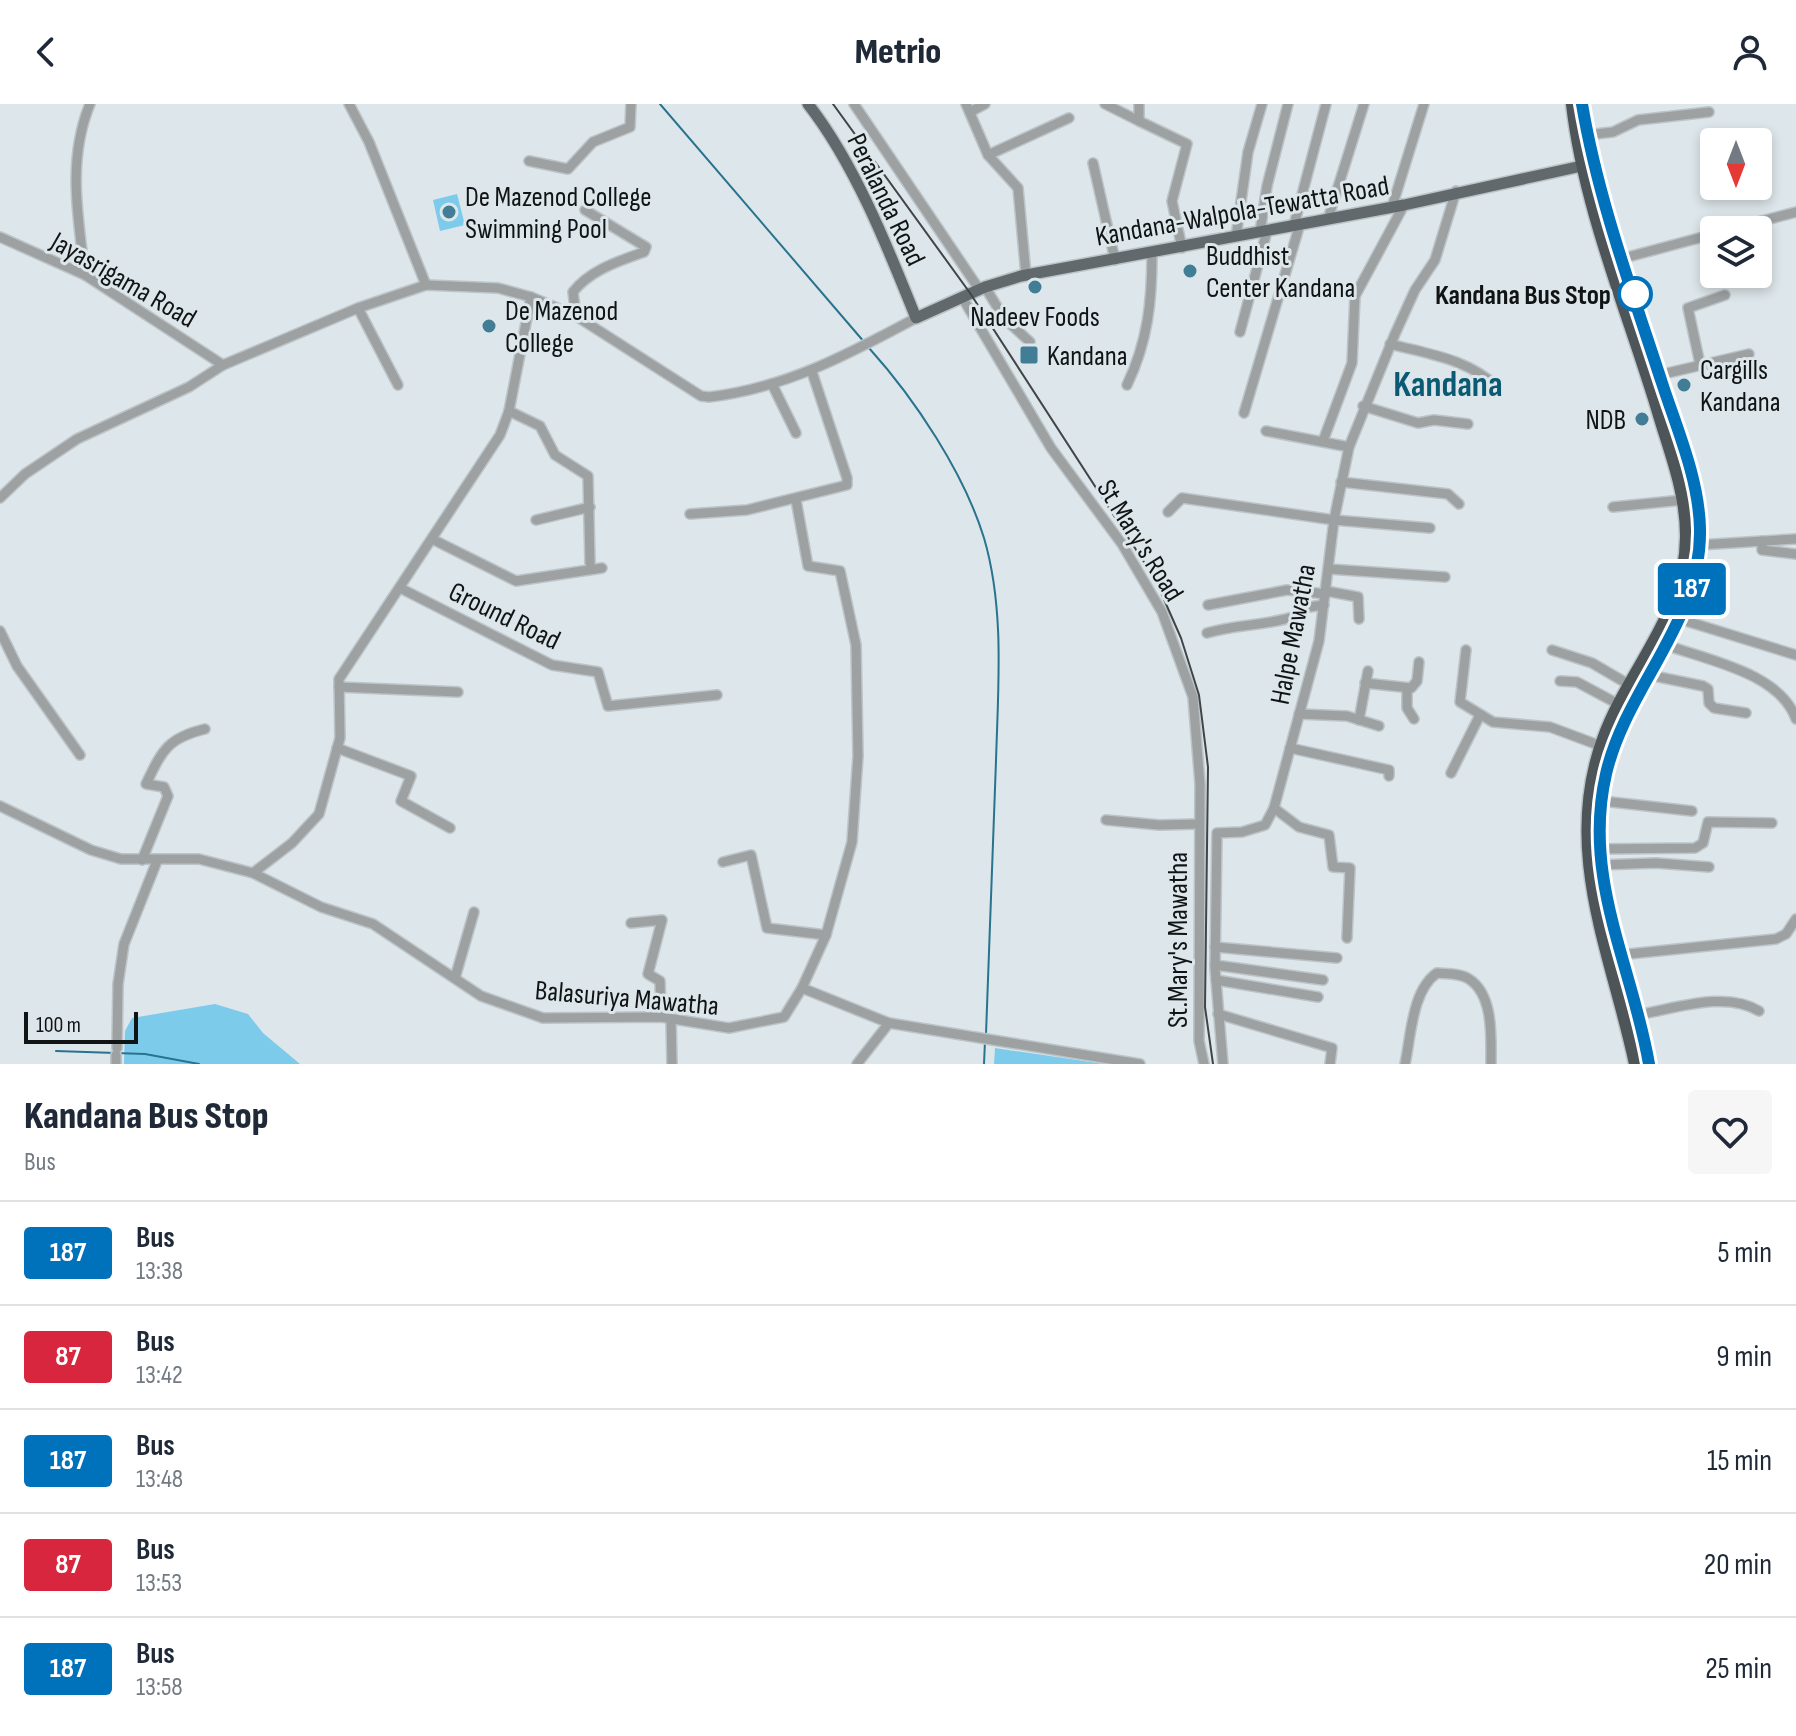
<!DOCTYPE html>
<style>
:root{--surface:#fff;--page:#f6f6f7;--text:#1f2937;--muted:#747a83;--line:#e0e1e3}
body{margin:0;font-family:"Sofia Sans Condensed",sans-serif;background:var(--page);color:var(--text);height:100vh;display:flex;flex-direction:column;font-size:30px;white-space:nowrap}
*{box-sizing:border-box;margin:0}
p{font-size:26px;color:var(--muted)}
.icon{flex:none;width:44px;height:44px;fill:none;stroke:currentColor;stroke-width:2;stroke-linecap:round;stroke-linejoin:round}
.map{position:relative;height:960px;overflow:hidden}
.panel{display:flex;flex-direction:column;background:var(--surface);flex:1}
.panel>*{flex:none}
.badge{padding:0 16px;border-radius:6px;font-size:28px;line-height:52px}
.needle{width:52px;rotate:180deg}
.fabs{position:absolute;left:1700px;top:24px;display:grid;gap:16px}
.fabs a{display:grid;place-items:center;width:72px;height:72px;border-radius:8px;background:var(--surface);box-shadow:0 4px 12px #0003;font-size:40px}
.scale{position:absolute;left:24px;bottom:20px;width:114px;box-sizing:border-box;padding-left:8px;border:4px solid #111415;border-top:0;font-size:22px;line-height:28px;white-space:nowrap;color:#111415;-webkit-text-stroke:6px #dde6ea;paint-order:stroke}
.map>.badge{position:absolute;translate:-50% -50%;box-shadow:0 0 0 4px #fff}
.round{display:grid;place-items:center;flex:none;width:84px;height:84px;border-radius:8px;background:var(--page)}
.head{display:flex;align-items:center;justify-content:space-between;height:136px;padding:0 24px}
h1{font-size:38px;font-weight:800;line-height:60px}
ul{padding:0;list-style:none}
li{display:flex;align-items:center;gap:24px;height:104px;padding:0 24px;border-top:2px solid var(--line)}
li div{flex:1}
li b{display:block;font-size:30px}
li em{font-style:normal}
li .badge{min-width:88px;font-weight:700;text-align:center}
header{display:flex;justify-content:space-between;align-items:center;height:104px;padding:0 24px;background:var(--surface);font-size:36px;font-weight:800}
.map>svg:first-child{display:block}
.green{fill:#7dcbeb}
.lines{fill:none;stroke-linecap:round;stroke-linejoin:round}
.stream{stroke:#28738d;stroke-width:2}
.minor-casing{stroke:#bcc4c8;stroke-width:12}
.major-casing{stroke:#bcc4c8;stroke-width:14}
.highway-casing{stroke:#bcc4c8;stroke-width:15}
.minor{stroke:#9da1a2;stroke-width:9}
.major{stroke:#62696c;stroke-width:11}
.highway{stroke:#4d5559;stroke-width:12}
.rail{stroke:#414547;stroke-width:2}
.line-casing{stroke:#fff;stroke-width:18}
.line{stroke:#0072bc;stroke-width:12}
.poi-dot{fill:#417d94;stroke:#dde6ea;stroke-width:3}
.stop-dot{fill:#fff;stroke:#0072bc;stroke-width:4}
.labels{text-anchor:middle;stroke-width:6;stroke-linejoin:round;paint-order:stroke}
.poi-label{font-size:28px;fill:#111415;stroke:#dde6ea;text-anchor:start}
.street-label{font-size:28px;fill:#111415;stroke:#dde6ea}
.stop-label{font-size:28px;font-weight:bold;fill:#111415;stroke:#dde6ea;text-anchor:end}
.district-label{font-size:36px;font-weight:bold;fill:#0b5a73;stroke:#dde6ea}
</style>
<header><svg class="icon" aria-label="back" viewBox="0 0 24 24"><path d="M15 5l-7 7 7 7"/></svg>Metrio<svg class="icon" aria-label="person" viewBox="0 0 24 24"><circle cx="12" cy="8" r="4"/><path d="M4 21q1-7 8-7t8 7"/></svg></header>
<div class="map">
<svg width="1796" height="960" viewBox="0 0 1796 960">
<rect width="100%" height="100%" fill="#dde6ea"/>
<g class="green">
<path d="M457,90L465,121L440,127L433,96Z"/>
<path d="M215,900L248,910L263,929L300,960H124L125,927L132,914Z"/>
<path d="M995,944L1104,960H994Z"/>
</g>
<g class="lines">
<g class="stream">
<path d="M660,0L865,239"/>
<path d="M869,244C915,295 964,369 984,434C1005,505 998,585 996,657C993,748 990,839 986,930"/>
<path d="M56,947L145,950L199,960"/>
<path d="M984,960L985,937"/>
</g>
<defs>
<g id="minor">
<path d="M349,0L369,38L426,181"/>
<path d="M854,0L979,185"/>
<path d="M966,0L988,51"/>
<path d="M1105,0L1139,17"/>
<path d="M1139,0V17L1187,40L1172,97L1182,144"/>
<path d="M970,8L985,0"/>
<path d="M1587,31L1613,28L1638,16L1709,8"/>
<path d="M529,57L568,65L593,38L630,23L631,0"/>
<path d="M1093,59L1115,156"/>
<path d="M1392,103L1424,0"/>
<path d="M1328,115L1364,0"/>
<path d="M1294,121L1326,0"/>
<path d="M1728,126L1796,108"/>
<path d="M1260,128L1267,82L1288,0"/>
<path d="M0,133L85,171L223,261"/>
<path d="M1236,133L1248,48L1262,0"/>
<path d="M1624,154L1714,130"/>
<path d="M85,171C78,113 67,56 90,0"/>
<path d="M1026,171L1018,84L988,51L1069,14"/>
<path d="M985,183L1004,214L1030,238"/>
<path d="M962,193L1051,344L1122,440L1162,508L1193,593L1200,680L1199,937L1204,960"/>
<path d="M358,204L398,281"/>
<path d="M576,212L573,188C590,166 619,157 644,148L646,143L585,106"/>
<path d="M1240,228L1267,127"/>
<path d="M1390,240C1428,250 1468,255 1497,283"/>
<path d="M1700,260L1688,204L1725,191"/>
<path d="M1659,271L1749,250"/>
<path d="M772,280L796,329"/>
<path d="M1127,281C1148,237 1152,197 1152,149"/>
<path d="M1363,302L1418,319L1434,316L1468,320"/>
<path d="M509,307L540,322L555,351L588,372L590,459"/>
<path d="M1244,309L1300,120"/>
<path d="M1266,327L1349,343"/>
<path d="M1323,337L1352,259L1355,192L1404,101"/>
<path d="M1341,378L1448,390L1459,400"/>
<path d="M0,394L25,370L77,335L189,283L223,261L358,204L426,181L498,184L531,193L576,212L701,292L709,293C786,284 849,250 916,214"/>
<path d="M796,396L808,462L840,467L856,541L858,652L852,738L826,831L802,884"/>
<path d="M1613,403L1683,396"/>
<path d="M1168,408L1182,394L1334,416L1430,424"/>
<path d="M690,410L747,406L847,381V374L812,268"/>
<path d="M536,416L590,403"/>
<path d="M432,435L516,477L602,464"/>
<path d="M1762,437V446L1796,450"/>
<path d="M1699,441L1796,435"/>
<path d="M1329,465L1445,473"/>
<path d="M402,485L552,561L598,568L608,602L717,591"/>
<path d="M1326,487L1358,493L1359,515"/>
<path d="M1208,501L1287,486L1326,490"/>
<path d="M1673,513L1796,551"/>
<path d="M0,527L17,562L80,651"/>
<path d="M1207,529C1237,520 1266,522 1296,512L1302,504L1324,501"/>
<path d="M1666,541C1707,556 1780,569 1796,615"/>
<path d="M1466,546L1460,598L1493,618L1550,623L1601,642"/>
<path d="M1552,546L1592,559L1628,580"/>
<path d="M1649,571L1703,582L1708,585L1709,599L1714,604L1746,609"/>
<path d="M1560,577L1577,578L1618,600"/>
<path d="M1365,579L1411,584L1417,577L1419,558"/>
<path d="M339,583L458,588"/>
<path d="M1407,584V604L1414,615"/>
<path d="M1299,610L1347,612L1379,622"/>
<path d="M1359,616L1368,567"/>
<path d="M337,644L411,672L401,697L450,724"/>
<path d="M1290,644L1389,666V672"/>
<path d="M1451,669L1480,611"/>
<path d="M1602,697L1692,707"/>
<path d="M0,702L91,746L121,755H199L253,769L321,803L373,820L481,892L543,914L661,913L729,924L784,913L802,884L889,919"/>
<path d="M1274,704L1299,723L1329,731L1333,763L1350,764L1347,834"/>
<path d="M1106,716L1159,721L1199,720"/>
<path d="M1599,745L1695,744L1703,739L1708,718L1772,719"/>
<path d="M142,756L168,692L164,683L146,680C162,647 167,634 205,625"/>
<path d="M723,758L751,751L767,824L826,831"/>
<path d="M1600,761L1656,759L1709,763"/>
<path d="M253,769L292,739L319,710L340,634L339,575L500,331L509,307L531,193"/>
<path d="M631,819L662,816L648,870L660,877L661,913"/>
<path d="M1215,843L1337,854"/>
<path d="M1619,851L1776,835L1786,830L1796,815"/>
<path d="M1215,861L1323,876"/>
<path d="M455,874L474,808"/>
<path d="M1216,876L1318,893"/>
<path d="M1218,910L1332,944L1330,960"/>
<path d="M1636,911C1674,905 1726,886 1759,907"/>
<path d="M671,915L672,960"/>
<path d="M117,944L118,880L124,840L157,757"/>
<path d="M116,960V951"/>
<path d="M857,960L889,919L1140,960"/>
<path d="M1223,960L1215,864L1217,729L1242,728L1265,721L1274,704L1319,537L1334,416L1349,343L1395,230L1415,186L1435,156L1456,87"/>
<path d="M1405,960C1411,932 1412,886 1437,869C1447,870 1460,869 1469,875C1494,891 1491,934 1491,960"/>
</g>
<path id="major" d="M808,0C855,60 888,144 916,214L985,183L1021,172L1404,101L1591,60"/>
<g id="highway">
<path d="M1572,0C1584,105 1628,208 1658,308C1670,349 1686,388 1686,431C1687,510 1628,565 1603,635C1562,748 1612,851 1635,960"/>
<path d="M1581,0C1597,95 1634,192 1664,284C1678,329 1699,377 1700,425C1702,518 1626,583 1606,670C1582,774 1632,861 1649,960"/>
</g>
</defs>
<use href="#minor" class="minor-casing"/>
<use href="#major" class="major-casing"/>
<use href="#highway" class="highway-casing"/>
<use href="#minor" class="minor"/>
<use href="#major" class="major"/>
<use href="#highway" class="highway"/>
<path class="rail" d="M833,0L970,189L1155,475L1181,534L1199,591L1208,663L1205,903L1213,960"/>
</g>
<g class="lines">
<defs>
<path id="line" d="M1582,0C1598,95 1632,187 1662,279C1677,325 1699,375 1700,425C1702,518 1626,583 1606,670C1582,774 1632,861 1649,960"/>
</defs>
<use href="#line" class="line-casing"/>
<use href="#line" class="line"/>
</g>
<g class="poi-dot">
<circle cx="449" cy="108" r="8"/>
<circle cx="1190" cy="167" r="8"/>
<circle cx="1035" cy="183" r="8"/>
<circle cx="489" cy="222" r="8"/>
<rect x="1019" y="241" width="20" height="20" rx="4"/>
<circle cx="1684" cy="281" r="8"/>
<circle cx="1642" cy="315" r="8"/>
</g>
<circle class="stop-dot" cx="1635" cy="190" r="16"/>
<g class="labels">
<g class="poi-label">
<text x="465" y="102">De Mazenod College<tspan x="465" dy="32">Swimming Pool</tspan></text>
<text x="1206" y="161">Buddhist<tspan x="1206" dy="32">Center Kandana</tspan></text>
<text x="505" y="216">De Mazenod<tspan x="505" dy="32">College</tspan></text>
<text x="1035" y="222" text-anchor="middle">Nadeev Foods</text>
<text x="1047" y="261">Kandana</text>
<text x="1700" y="275">Cargills<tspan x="1700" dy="32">Kandana</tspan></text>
<text x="1626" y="325" text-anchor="end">NDB</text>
</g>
<g class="street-label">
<text transform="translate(887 95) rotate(64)" y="10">Peralanda Road</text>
<text transform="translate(1242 106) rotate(-10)" y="10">Kandana-Walpola-Tewatta Road</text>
<text transform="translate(124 175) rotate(30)" y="10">Jayasrigama Road</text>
<text transform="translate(1141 436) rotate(58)" y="10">St Mary's Road</text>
<text transform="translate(505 511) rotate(26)" y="10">Ground Road</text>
<text transform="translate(1292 530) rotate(-79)" y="10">Halpe Mawatha</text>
<text transform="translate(1177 836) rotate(-90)" y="10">St.Mary's Mawatha</text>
<text transform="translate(627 893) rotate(5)" y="10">Balasuriya Mawatha</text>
</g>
<g class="stop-label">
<text x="1611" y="200">Kandana Bus Stop</text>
</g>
<g class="district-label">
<text x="1448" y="292">Kandana</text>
</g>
</g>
</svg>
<div class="fabs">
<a><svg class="needle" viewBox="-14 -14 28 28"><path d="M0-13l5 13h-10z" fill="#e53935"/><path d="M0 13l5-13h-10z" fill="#747a83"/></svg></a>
<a><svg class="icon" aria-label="layers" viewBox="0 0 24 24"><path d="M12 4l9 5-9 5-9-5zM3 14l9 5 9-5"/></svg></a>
</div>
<div class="scale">100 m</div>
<b class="badge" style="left:1692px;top:485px;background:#0072bc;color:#fff">187</b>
</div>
<section class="panel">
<div class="head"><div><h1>Kandana Bus Stop</h1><p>Bus</p></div><a class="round"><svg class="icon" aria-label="heart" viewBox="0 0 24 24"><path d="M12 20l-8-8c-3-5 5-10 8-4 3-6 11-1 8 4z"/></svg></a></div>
<ul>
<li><span class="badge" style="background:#0072bc;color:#fff">187</span><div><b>Bus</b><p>13:38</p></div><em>5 min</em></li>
<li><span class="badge" style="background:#d7263d;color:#fff">87</span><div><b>Bus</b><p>13:42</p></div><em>9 min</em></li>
<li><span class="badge" style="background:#0072bc;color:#fff">187</span><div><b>Bus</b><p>13:48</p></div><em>15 min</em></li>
<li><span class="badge" style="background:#d7263d;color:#fff">87</span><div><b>Bus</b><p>13:53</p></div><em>20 min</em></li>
<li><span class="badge" style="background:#0072bc;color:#fff">187</span><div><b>Bus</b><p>13:58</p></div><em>25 min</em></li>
</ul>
</section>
